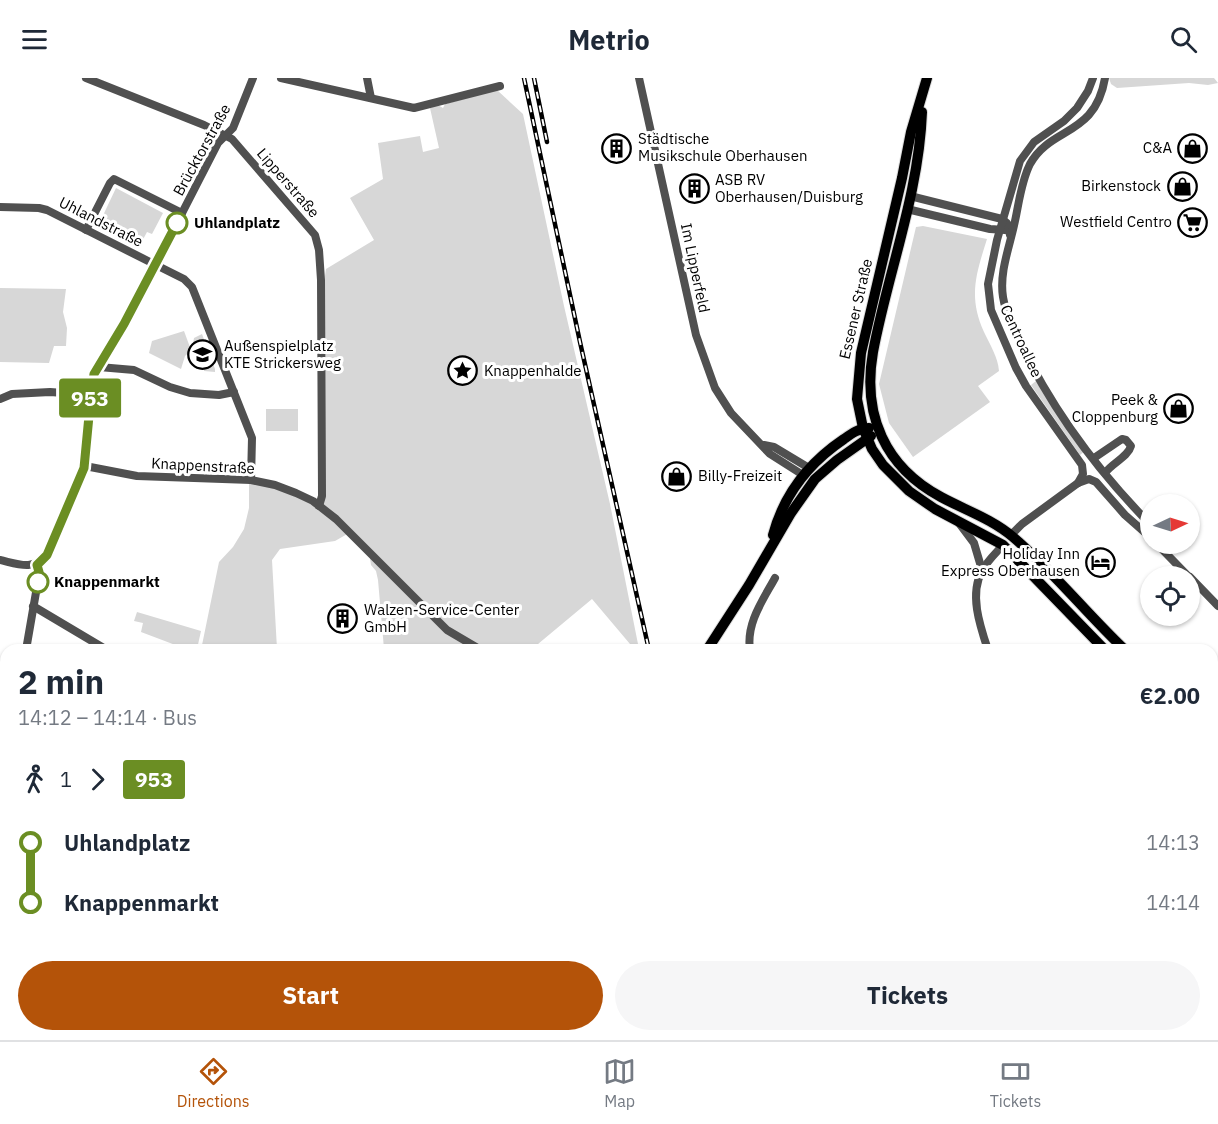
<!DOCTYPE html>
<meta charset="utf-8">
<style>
:root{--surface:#fff;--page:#f6f6f7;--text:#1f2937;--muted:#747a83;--line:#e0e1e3;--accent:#b45309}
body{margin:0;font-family:"IBM Plex Sans",sans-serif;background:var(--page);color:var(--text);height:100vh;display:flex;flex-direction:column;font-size:22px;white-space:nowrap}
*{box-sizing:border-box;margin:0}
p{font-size:20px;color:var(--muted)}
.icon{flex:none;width:33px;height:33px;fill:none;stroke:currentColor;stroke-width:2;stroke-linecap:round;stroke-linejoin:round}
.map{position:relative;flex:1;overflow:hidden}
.panel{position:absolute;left:0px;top:566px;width:1218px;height:398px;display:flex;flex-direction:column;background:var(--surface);border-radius:18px 18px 0 0;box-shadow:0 2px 4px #0004}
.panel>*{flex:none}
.badge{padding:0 12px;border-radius:4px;font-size:21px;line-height:39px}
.needle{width:39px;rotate:86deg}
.fabs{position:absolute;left:1140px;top:416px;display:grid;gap:12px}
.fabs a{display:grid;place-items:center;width:60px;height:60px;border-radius:50%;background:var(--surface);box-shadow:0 2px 4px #0004;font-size:30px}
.map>.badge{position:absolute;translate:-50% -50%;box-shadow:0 0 0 3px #fff}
.legs{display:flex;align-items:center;gap:9px;height:66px;padding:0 18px;font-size:20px}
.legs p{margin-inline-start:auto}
.overview{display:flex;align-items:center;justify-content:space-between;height:102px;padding:0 18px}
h1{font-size:33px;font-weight:700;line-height:45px}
.action{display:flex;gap:12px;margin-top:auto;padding:12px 18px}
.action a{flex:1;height:69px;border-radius:36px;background:var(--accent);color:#fff;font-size:24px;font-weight:700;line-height:69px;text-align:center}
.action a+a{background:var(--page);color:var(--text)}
ul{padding:0 18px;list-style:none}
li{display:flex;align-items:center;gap:21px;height:60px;font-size:22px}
li i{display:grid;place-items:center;width:9px;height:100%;margin:0 8px;background:currentColor}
li i::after{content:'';width:15px;height:15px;margin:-8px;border:4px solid;border-radius:50%;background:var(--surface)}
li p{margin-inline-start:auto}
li:first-child i{background:linear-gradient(#0000 50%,currentColor 0)}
li:last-child i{background:linear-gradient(currentColor 50%,#0000 0)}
header{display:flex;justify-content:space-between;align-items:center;height:78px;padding:0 18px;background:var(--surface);font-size:27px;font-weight:700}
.tabs{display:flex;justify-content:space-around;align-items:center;height:84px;border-top:2px solid var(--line);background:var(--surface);font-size:16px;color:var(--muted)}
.tabs a{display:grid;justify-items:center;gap:3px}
.tabs .current{color:var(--accent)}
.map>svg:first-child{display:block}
.green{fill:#d7d7d7}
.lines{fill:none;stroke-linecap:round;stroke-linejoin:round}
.major-casing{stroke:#dbdbdb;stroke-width:12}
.minor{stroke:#505050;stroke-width:8}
.major{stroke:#000;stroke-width:10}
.rail-casing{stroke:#000;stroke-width:4.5}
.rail{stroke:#fff;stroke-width:2;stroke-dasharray:7;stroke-linecap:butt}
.line-1-casing{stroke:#fff;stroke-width:14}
.line-1{stroke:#6b8e23;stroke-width:9}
.stop-1-dot{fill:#fff;stroke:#6b8e23;stroke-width:3}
.labels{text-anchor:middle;stroke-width:6;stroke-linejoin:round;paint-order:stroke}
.poi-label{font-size:15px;fill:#000;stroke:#fff;text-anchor:start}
.street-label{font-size:15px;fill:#000;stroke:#fff}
.stop-label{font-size:15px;font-weight:bold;fill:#000;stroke:#fff;text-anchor:start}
</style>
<header><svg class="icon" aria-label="menu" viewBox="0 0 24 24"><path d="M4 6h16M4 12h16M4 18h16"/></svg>Metrio<svg class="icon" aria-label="search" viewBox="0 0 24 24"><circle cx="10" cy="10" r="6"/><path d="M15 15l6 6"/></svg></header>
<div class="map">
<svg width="1218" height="962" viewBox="0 0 1218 962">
<rect width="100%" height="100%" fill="#fff"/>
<g class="green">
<path d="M1109,0H1214L1218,5L1208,7L1189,5L1117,10L1111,6Z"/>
<path d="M497,12L523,36L564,228L610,426L639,571H625L630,566L592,521L532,571H384L378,502L376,493L371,487L369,474L320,428V232L326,191L374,162L350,120L383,101L378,65L420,58L423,74L439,70L430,30L438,27L443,30L445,26Z"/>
<path d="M116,110L163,135L152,156L147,154L139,169L98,148Z"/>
<path d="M923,148L987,161C976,196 968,219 984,254C990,267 998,279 999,293L978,308L990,324L913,379L889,345L879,306L916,149Z"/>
<path d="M0,210L66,211L63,234L67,250L66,268H54L49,285L0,284Z"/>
<path d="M184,253L191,272L185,278L181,291L149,275L152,263Z"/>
<path d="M202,256L215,291V294L204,293V287L198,286C195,280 192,267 194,260Z"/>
<path d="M1036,303L1085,373L1080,377L1031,307Z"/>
<rect x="266" y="331" width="32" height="22"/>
<path d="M249,404L301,417L349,455L335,463L280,471L272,482L277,571L201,572L219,484L233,469L244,451L249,430Z"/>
<path d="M137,534L201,553L197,571H186L141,554L143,545L134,543Z"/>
<path d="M0,840L6,841V957H26V962H0Z"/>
<path d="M531,957H728L729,962H530Z"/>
<path d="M846,957H1140L1138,962H847Z"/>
</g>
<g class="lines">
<defs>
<g id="major">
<path d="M927,0L911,54L902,100L861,275L857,321L863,350L872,371L883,387L909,413L935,431L1003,467L1105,572"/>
<path d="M922,34C919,116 888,194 873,274C862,337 885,389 941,419C965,432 992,441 1013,459C1053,493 1086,535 1125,572"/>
<path d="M773,457C784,416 810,384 844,361C851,356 859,350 869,350"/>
<path d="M707,572L749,507L791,435L815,401L837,382L871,358"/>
<path d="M1212,658L1218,663"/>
<path d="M1212,678L1218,684"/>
<path d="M0,833L6,834"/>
<path d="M466,957L481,962"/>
<path d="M510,962L511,957"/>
</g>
</defs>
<use href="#major" class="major-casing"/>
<g class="minor">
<path d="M86,0L204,47L232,61L315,157L319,172L321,202L322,418L319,428"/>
<path d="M281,0L414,30L500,8"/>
<path d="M367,0L371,20"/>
<path d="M639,0L696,257L715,310L731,335L770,376L803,397"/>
<path d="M1105,0C1095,59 1051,48 1030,86C1021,104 1019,125 1015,143C1010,168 999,194 1003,219C1005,234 1013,248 1019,262C1051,330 1098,393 1150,446"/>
<path d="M910,118L1002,141L1007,145L1010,157"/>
<path d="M0,129L39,130L47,132L150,184L184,201L192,209L252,360L251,402"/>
<path d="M907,131L990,151L1005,152"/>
<path d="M86,152L110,105L114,101L182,135"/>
<path d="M99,289L134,292L170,309L190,315L219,317L234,314"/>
<path d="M0,321L12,316L50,314L91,317"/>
<path d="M764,367L774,369L809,390"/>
<path d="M1094,380L1122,361L1126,362L1131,368C1128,379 1112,385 1105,395"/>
<path d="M85,388L137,398L251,402L275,407L296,415L313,423L336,441L447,552L481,572"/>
<path d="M1078,405L1083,396L1082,387L1026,308L1016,290L991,232L988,206L997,162L1020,83L1034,64L1064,43L1077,30L1088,13L1093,0"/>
<path d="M959,445L974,465L982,492"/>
<path d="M1011,457L1022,446L1078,405L1089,401L1096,404L1125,437L1150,459"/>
<path d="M1156,465L1188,498"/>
<path d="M1169,465L1177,469"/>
<path d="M0,482C18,486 33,493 47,477L84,391L94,296L125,246L218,65L233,50L253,0"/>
<path d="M1190,499L1218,528"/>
<path d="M33,528L107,572"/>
<path d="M26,572L39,497L37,487"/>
<path d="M750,572C746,545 763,522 775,500"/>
<path d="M988,572C980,548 969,516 982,493C987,483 996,475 1003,467"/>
<path d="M0,719L6,684"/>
<path d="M0,775L6,776"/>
<path d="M1215,799V822L1218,838"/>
<path d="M1212,849L1218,853"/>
<path d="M1212,859L1218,860"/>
<path d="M836,957L837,962"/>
<path d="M33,962L34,957"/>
<path d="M179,962V957"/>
<path d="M327,962V957"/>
<path d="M1154,962L1156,957"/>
</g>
<use href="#major" class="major"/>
<defs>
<g id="rail">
<path d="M524,0L580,264L649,572"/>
<path d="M534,0L547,64"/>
<path d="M739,957L740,962"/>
</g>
</defs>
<use href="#rail" class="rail-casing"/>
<use href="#rail" class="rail"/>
</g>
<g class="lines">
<defs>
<path id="line-1" d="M38,504L39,494L37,487L47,477L84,390L91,317L94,296L124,246L177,145"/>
</defs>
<use href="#line-1" class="line-1-casing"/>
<use href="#line-1" class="line-1"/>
</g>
<defs>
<symbol id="building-ring" viewBox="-11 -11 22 22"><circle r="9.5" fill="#fff" stroke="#000" stroke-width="1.5"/><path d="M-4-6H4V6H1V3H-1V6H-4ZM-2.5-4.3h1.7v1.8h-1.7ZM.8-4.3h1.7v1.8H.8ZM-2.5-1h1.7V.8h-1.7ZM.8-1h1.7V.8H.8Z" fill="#000"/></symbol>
<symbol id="shop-ring" viewBox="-11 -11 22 22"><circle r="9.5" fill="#fff" stroke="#000" stroke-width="1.5"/><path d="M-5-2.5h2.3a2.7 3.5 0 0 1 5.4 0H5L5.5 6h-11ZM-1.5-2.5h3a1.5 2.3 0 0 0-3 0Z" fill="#000"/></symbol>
<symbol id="supermarket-ring" viewBox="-11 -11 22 22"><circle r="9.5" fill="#fff" stroke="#000" stroke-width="1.5"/><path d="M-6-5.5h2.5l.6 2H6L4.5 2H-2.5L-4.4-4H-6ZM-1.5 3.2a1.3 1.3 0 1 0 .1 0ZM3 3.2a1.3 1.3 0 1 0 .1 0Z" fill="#000"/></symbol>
<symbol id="school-ring" viewBox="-11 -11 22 22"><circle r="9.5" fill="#fff" stroke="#000" stroke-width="1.5"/><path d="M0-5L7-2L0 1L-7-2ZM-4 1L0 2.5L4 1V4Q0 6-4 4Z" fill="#000"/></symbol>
<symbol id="sight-ring" viewBox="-11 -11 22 22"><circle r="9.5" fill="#fff" stroke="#000" stroke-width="1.5"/><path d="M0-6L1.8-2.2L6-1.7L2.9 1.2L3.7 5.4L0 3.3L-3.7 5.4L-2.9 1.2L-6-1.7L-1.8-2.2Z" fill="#000"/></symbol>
<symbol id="hotel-ring" viewBox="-11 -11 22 22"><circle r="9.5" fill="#fff" stroke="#000" stroke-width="1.5"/><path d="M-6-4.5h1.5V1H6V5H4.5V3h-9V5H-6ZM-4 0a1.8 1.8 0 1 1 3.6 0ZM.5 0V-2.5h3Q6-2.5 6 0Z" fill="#000"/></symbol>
</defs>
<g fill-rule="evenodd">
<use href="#building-ring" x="600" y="54" width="33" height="33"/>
<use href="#shop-ring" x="1176" y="54" width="33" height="33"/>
<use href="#shop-ring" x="1166" y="92" width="33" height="33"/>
<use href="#building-ring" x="678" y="94" width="33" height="33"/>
<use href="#supermarket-ring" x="1176" y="128" width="33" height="33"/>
<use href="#school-ring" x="186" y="260" width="33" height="33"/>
<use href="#sight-ring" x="446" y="276" width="33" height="33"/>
<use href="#shop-ring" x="1162" y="314" width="33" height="33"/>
<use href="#shop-ring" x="660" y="382" width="33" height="33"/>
<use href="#hotel-ring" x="1084" y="468" width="33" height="33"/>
<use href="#building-ring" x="326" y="524" width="33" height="33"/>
</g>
<g class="stop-1-dot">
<circle cx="177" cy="145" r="10"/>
<circle cx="38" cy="504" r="10"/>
</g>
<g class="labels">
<g class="poi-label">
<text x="638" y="66">Städtische<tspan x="638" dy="17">Musikschule Oberhausen</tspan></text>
<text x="1172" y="75" text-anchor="end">C&amp;A</text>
<text x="715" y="107">ASB RV<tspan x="715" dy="17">Oberhausen/Duisburg</tspan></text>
<text x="1161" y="113" text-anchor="end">Birkenstock</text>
<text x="1172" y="149" text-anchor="end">Westfield Centro</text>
<text x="224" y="273">Außenspielplatz<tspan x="224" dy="17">KTE Strickersweg</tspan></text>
<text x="484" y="298">Knappenhalde</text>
<text x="1158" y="327" text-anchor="end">Peek &amp;<tspan x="1158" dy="17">Cloppenburg</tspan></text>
<text x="698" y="403">Billy-Freizeit</text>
<text x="1080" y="481" text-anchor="end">Holiday Inn<tspan x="1080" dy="17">Express Oberhausen</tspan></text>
<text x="364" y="537">Walzen-Service-Center<tspan x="364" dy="17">GmbH</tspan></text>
</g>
<g class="street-label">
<text transform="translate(202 72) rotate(-61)" y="5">Brücktorstraße</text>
<text transform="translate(288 105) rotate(49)" y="5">Lipperstraße</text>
<text transform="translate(101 144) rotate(27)" y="5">Uhlandstraße</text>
<text transform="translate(695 190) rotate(78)" y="5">Im Lipperfeld</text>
<text transform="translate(856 231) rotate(-77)" y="5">Essener Straße</text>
<text transform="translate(1021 263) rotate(65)" y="5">Centroallee</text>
<text transform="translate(203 388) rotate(3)" y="5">Knappenstraße</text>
</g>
<g class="stop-label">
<text x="194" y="150">Uhlandplatz</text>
<text x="54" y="509">Knappenmarkt</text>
</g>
</g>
</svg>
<div class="fabs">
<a><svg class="needle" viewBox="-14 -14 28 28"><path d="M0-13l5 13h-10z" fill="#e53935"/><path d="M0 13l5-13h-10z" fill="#747a83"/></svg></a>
<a><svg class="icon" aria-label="locate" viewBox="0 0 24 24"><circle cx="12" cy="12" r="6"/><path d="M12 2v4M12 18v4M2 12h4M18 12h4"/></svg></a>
</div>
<b class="badge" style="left:90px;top:320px;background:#6b8e23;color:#fff">953</b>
<section class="panel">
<div class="overview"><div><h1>2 min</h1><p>14:12 – 14:14 · Bus</p></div><b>€2.00</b></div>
<div class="legs"><svg class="icon" aria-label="walk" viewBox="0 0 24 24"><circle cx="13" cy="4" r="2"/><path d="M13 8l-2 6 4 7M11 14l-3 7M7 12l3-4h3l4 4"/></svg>1<svg class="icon" aria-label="forward" viewBox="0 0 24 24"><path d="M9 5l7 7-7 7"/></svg><b class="badge" style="background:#6b8e23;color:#fff">953</b></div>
<ul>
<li><i style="color:#6b8e23"></i><b>Uhlandplatz</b><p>14:13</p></li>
<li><i style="color:#6b8e23"></i><b>Knappenmarkt</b><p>14:14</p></li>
</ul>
<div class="action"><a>Start</a><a>Tickets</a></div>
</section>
</div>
<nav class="tabs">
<a class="current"><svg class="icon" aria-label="directions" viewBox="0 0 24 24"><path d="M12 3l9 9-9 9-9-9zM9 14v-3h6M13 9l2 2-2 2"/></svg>Directions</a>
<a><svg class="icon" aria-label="map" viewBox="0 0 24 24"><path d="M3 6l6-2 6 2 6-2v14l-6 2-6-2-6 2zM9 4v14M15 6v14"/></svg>Map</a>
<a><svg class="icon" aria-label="tickets" viewBox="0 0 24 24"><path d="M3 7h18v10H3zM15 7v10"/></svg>Tickets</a>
</nav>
